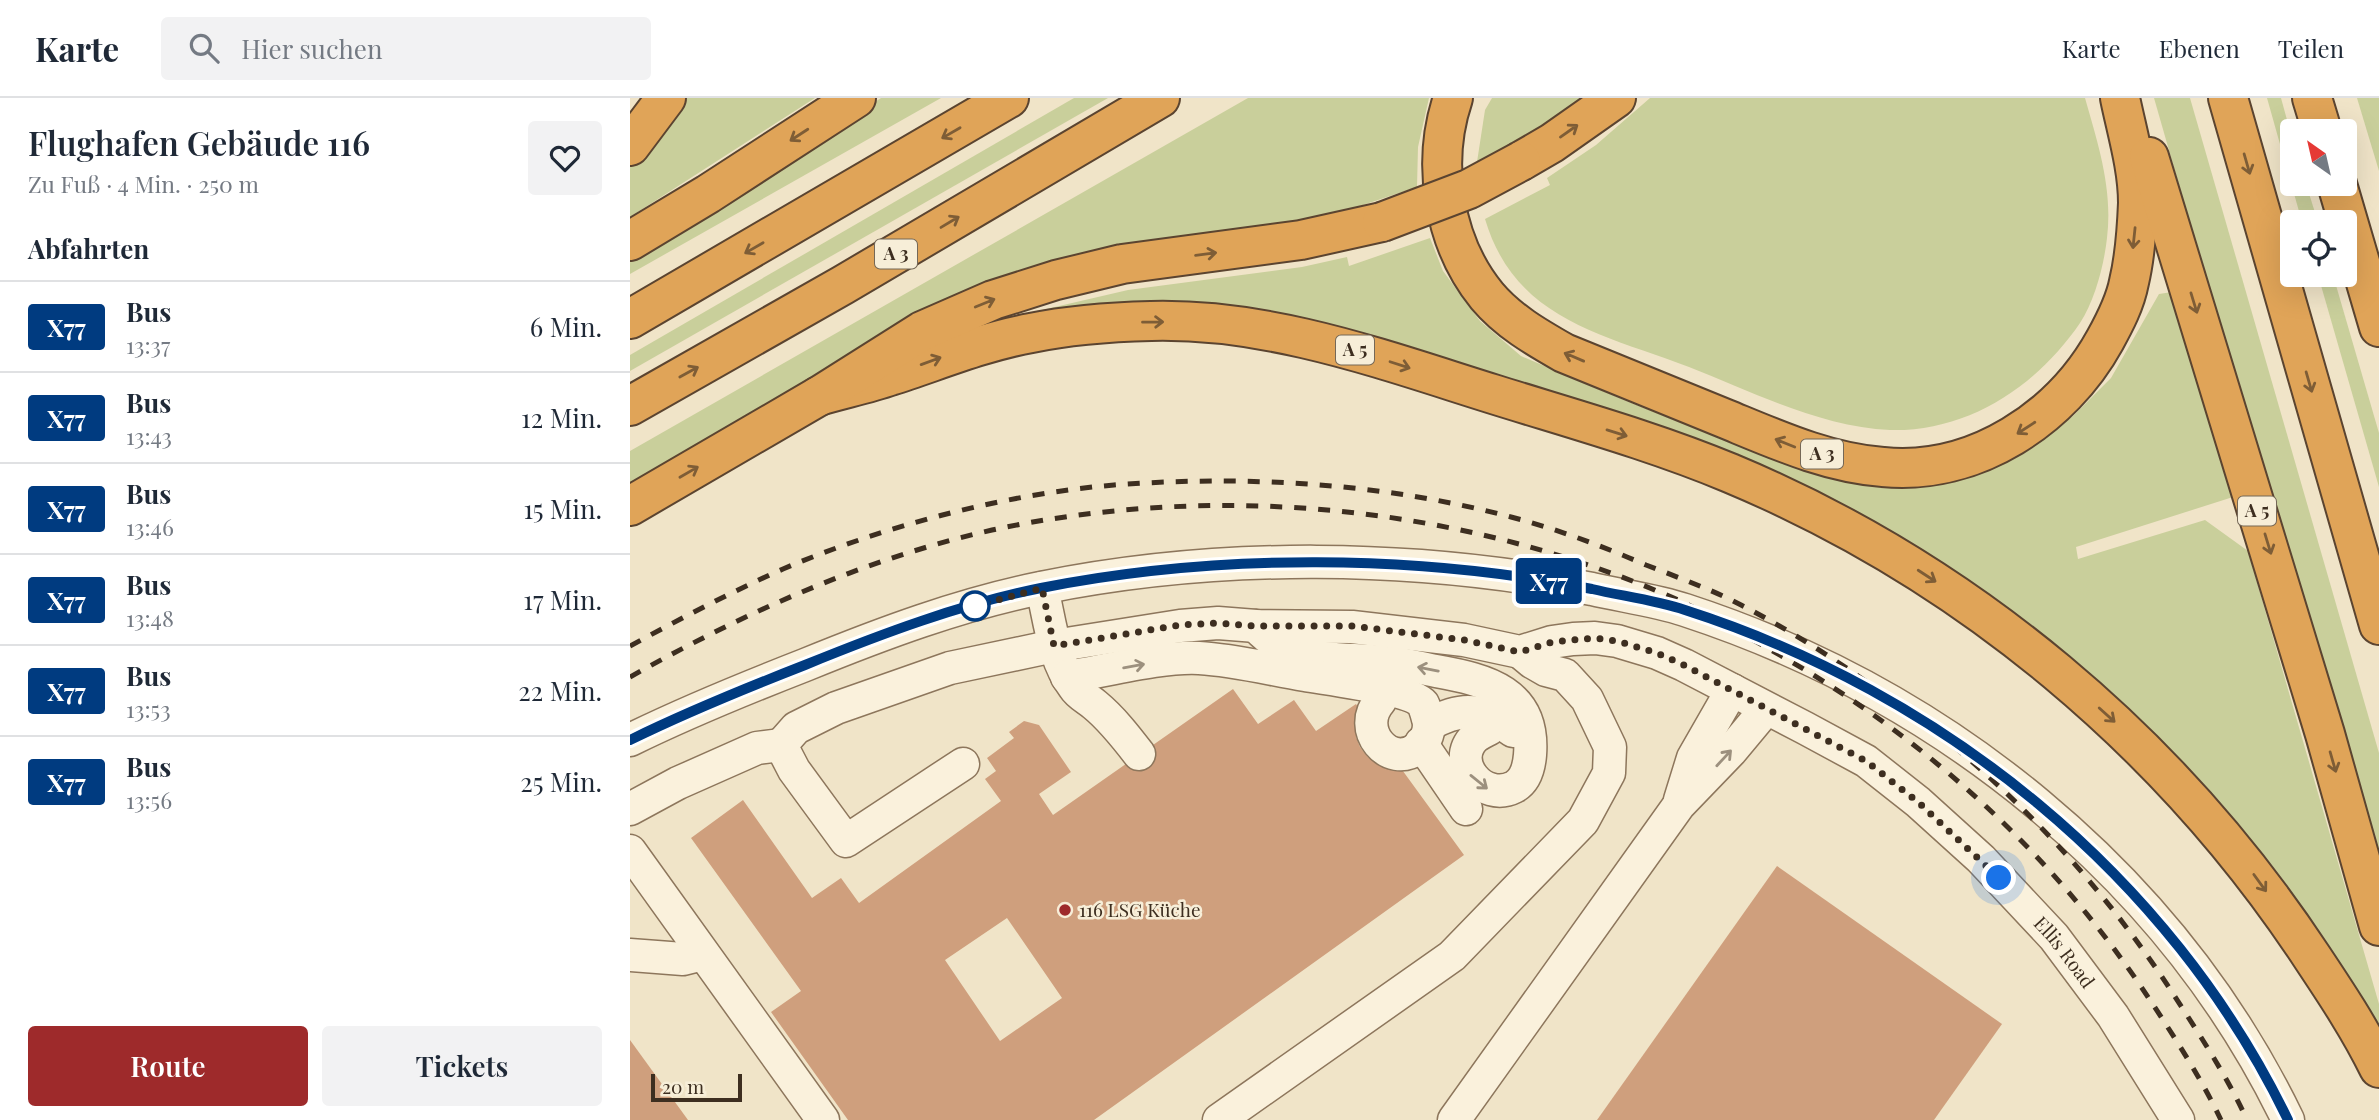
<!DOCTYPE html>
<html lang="de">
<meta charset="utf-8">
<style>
:root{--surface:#fff;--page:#f2f2f3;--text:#1f2937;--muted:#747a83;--line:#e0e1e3;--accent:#9e2a2b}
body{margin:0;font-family:"Playfair Display",serif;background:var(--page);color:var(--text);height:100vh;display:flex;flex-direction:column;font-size:26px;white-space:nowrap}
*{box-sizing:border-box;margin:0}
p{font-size:23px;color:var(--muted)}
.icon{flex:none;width:38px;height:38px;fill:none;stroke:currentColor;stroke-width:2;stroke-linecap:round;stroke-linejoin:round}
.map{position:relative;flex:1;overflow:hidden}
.panel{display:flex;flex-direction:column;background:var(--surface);width:630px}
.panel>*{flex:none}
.badge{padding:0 14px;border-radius:5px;font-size:24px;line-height:46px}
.needle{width:46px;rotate:326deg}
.tools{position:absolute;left:1650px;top:21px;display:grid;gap:14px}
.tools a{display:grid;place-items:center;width:77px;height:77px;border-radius:7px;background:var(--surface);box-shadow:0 7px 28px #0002;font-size:35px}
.scale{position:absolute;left:21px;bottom:18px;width:91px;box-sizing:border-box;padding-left:7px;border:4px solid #3d2e20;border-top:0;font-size:19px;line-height:24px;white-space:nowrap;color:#3d2e20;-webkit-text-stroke:5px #f7eed8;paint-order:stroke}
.you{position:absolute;width:35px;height:35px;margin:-18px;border:5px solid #fff;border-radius:50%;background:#1a73e8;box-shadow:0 0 0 10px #1a73e833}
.map>.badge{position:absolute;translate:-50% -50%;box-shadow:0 0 0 4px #fff}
h2{padding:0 28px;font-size:26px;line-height:63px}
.round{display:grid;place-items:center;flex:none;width:74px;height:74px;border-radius:7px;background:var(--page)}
.headline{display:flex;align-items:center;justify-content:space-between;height:119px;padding:0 28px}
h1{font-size:33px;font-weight:600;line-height:52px}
.button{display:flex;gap:14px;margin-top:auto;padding:14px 28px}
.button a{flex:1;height:80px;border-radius:7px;background:var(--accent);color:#fff;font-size:28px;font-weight:600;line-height:80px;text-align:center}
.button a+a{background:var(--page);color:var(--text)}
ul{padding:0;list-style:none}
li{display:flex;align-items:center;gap:21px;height:91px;padding:0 28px;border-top:2px solid var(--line)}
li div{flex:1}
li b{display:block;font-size:26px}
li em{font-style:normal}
li .badge{min-width:77px;font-weight:700;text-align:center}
header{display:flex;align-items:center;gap:42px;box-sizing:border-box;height:98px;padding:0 35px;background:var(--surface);border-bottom:2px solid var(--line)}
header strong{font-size:33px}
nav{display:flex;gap:38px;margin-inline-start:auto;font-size:24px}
.search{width:490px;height:63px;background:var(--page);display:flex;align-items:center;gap:18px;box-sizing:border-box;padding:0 24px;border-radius:7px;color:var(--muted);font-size:26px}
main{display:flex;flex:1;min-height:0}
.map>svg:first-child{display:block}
.green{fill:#c9cf9b}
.building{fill:#cf9f7d;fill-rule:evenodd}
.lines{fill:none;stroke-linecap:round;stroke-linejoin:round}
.minor-casing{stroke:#8d765c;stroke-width:35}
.highway-casing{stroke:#5b4430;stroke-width:42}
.minor{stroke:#faf1dc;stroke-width:32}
.highway{stroke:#e0a458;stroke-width:38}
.rail{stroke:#3d2e20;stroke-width:5;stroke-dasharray:12 12;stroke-linecap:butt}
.highway-bridge-casing{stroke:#5b4430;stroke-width:42;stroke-linecap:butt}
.highway-bridge{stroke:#e0a458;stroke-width:38}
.oneway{stroke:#7e5d36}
.oneway2{stroke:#9c907e}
.line-casing{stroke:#fff;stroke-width:16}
.line{stroke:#003b80;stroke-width:10}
.walk{stroke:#3d2e20;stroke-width:7;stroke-dasharray:0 12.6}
.stop-dot{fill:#fff;stroke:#003b80;stroke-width:3.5}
.poi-dot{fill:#9e2a2b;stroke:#f7eed8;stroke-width:2.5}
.labels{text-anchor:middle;stroke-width:5;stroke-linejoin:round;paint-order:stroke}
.shield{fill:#f7eed8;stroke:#756857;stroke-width:2}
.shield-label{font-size:18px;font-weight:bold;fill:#3d2e20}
.poi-label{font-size:19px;fill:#3d2e20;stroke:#f7eed8;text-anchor:start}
.street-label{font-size:19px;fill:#3d2e20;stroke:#f7eed8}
</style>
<header>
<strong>Karte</strong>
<div class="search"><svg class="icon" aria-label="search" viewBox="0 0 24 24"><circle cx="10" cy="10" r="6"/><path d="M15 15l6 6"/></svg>Hier suchen</div>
<nav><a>Karte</a><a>Ebenen</a><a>Teilen</a></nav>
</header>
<main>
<section class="panel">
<div class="headline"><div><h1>Flughafen Gebäude 116</h1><p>Zu Fuß · 4 Min. · 250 m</p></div><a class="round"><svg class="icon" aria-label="heart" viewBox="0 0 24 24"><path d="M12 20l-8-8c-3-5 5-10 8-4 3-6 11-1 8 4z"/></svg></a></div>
<h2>Abfahrten</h2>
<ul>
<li><span class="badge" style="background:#003b80;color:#fff">X77</span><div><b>Bus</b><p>13:37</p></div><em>6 Min.</em></li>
<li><span class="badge" style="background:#003b80;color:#fff">X77</span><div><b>Bus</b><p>13:43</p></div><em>12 Min.</em></li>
<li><span class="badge" style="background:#003b80;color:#fff">X77</span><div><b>Bus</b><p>13:46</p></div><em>15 Min.</em></li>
<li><span class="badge" style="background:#003b80;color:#fff">X77</span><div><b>Bus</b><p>13:48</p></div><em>17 Min.</em></li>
<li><span class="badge" style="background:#003b80;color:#fff">X77</span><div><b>Bus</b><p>13:53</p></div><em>22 Min.</em></li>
<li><span class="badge" style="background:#003b80;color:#fff">X77</span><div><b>Bus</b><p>13:56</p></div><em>25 Min.</em></li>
</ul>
<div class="button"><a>Route</a><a>Tickets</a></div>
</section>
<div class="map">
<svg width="1749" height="1022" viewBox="0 0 1749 1022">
<rect width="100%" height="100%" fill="#f0e4c8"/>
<g class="green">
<path d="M53,0H185L0,119V64Z"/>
<path d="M251,0H311L0,176V159L86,109Z"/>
<path d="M444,0H478L0,273V257Z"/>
<path d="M618,0H799L788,49L787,89L721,111V118L495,154L0,394V353Z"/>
<path d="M862,0H964L861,59L847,64L855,12Z"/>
<path d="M1020,0H1455C1468,46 1483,91 1477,140C1474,167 1465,202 1450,225C1407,288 1338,334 1260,332C1190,329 1123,294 1059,269C973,236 885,222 855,121L920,87L917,80L966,47Z"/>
<path d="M1524,0H1560L1749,655V784Z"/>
<path d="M1637,0H1651L1662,40V86H1676L1688,124H1672Z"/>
<path d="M1727,0H1749V73Z"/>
<path d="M800,140L813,173L850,223L891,258L994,302L1123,353L1185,375L1229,385L1392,353L1443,318L1481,280L1529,196L1542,194L1603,399L1446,449L1448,461L1575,422L1618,453L1749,906V942L1674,823L1340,492L746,243L399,223V215L498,192L672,169L717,159L719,168Z"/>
<path d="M1688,177H1703L1749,335V389Z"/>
</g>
<g class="building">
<path d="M603,591L628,626L664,602L686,633L726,606L729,611L726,618V639L730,649L738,659L748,665L770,669L834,757L464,1022H218L141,914L171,893L61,740L113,702L182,800L211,780L229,805L371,703L355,681L366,673L357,660L384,640L379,634L394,623L409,627L441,674L409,696L423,717ZM377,820L432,900L370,943L315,862Z"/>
<path d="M1147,768L1372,926L1304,1022H967Z"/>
<path d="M0,942L58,1022H0Z"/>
</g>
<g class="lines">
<defs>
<g id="minor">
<path d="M412,490C420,523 423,561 444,589C449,597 458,601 465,607C482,621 496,639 509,656"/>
<path d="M626,528C661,567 706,559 754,564C772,565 789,570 806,573C857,582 905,594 900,657C899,669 895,683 884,689C853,705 819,664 845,639C849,636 855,633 859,631"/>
<path d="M437,579C476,573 531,558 569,560C605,562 639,571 675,577C697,581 781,591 793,606C795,610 797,617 798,621C801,631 796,644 788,650C759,672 725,631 750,603"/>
<path d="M800,626C834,607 852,611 883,633"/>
<path d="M0,642C57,614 116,590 175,567C251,536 331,506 411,490C589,454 784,456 962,491C992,498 1025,502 1055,512C1312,596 1539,776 1658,1022"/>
<path d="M791,645L836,711"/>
<path id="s1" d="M333,666L216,743L164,672L151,647L166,630L206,610L320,570L424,548L550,528L588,525L626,528L722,529L834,542L890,554L922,544L943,541L965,540L987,543L1027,555L1054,567L1175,630L1236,663L1288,704L1351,761L1424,839L1483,918L1548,1022"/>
<path d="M1050,702L1063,660L1102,592"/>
<path d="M0,711L48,685L127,650L151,647"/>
<path d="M0,753L193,1022"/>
<path d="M0,857L53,861L73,856"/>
<path d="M589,1022L822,858L953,723L979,675L980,649L957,601L935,577L916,572L902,564L890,554"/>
<path d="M824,1022L1049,707L1101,653L1136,611"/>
</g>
<g id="highway">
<path d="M823,0C801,65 813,144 857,198C878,223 906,239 934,255C988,277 1042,299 1096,321C1147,342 1198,365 1253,369C1345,378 1432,320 1475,242C1485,224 1495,205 1499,184C1505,159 1507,130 1508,105C1508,70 1497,34 1490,0"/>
<path d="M1598,0L1749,527"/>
<path d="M1682,0L1692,33"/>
<path d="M0,48L36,0"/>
<path d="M1519,59L1695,636L1749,828"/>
<path d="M891,63L922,45L986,0"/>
<path d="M1707,86L1749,229"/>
<path d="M0,143L78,96L226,0"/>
<path d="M0,221L379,0"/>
<path d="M189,298C212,291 237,286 260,278C307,263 352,244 401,235C440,227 481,224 521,223C640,220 751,261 863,296C943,321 1023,343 1100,375C1337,474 1541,645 1682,859C1706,895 1730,931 1749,970"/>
<path d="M0,308L213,187L530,0"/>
<path d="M0,408L189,298L292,233L363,202L426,182L492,166L671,142L752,124"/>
</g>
</defs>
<use href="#minor" class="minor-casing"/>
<use href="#highway" class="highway-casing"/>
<use href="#minor" class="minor"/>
<use href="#highway" class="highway"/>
<g class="rail">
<path d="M0,548C50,521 101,494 153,471C254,428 375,396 484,387C616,377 753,385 881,419C927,431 972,448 1016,467C1042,477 1069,487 1095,499C1155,528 1211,565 1265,604C1285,619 1306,634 1326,650C1408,719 1481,801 1540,891C1567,933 1596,976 1617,1022"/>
<path d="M0,579C114,515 234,461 362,432C590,383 836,408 1048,502C1068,511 1087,523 1106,533C1273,620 1416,744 1520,902C1545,940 1571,980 1591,1022"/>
</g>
<defs>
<path id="highway-bridge" d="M752,124L839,91L891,63"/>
</defs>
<use href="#highway-bridge" class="highway-bridge-casing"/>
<use href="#highway-bridge" class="highway-bridge"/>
</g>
<defs><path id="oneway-shaft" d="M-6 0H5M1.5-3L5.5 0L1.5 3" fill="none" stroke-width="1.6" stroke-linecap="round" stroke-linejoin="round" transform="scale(1.75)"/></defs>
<g class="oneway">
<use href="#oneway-shaft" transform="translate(939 33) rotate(-35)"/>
<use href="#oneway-shaft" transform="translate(321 35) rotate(150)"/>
<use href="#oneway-shaft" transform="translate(169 37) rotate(147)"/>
<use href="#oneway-shaft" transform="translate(1617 66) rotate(74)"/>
<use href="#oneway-shaft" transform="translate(320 124) rotate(-31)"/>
<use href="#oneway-shaft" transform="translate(1504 140) rotate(96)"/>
<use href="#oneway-shaft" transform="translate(124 150) rotate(150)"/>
<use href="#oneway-shaft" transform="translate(576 156) rotate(-7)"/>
<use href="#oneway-shaft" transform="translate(355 205) rotate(-22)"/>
<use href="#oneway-shaft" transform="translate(1564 205) rotate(73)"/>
<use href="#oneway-shaft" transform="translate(523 224) rotate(-1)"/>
<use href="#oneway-shaft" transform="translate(944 259) rotate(-157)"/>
<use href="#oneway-shaft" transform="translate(301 263) rotate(-20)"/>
<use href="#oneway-shaft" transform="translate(770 267) rotate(18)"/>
<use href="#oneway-shaft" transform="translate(59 274) rotate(-29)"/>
<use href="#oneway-shaft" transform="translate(1679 284) rotate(74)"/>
<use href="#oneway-shaft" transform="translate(1396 330) rotate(147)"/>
<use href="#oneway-shaft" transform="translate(987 335) rotate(17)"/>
<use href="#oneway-shaft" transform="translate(1155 345) rotate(-158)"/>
<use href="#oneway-shaft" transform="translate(59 374) rotate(-30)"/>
<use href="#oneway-shaft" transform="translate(1638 446) rotate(73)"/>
<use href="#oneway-shaft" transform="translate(1297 478) rotate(33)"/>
<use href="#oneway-shaft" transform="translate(1477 617) rotate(42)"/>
<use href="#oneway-shaft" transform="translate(1703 664) rotate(74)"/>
<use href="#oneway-shaft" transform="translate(1630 785) rotate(54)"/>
</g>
<g class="oneway2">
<use href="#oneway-shaft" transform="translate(504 568) rotate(-10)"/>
<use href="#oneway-shaft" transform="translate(798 571) rotate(-169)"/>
<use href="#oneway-shaft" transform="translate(1094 660) rotate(-47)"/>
<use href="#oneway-shaft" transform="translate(849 684) rotate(39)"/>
</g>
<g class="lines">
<defs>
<path id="line" d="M0,642C57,614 116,590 175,567C251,536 331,506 411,490C588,455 785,456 962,491C992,498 1025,502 1055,512C1311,594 1540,777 1658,1022"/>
</defs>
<use href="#line" class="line-casing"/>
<use href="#line" class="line"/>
<path class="walk" d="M345,508L412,490L424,548L550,527L588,525L625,528H722L834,542L890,554L922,544L965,540L987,543L1027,555L1054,567L1236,663L1288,704L1369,780"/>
</g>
<circle class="stop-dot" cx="345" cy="508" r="14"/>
<circle class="poi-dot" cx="435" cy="812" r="7"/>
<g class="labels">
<g class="shield">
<rect x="245" y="141.5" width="42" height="29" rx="5"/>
<rect x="706" y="237.5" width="38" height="29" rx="5"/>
<rect x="1171" y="341.5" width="42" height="29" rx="5"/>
<rect x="1608" y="398.5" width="38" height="29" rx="5"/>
</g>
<g class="shield-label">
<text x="266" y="162">A 3</text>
<text x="725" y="258">A 5</text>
<text x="1192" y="362">A 3</text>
<text x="1627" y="419">A 5</text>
</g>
<g class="poi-label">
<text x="449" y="819">116 LSG Küche</text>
</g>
<g class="street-label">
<text dy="7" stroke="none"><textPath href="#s1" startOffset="1673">Ellis Road</textPath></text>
</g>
</g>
</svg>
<div class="tools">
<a><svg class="needle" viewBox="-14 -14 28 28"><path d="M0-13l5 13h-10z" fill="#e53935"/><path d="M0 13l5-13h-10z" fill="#747a83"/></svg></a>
<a><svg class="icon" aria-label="locate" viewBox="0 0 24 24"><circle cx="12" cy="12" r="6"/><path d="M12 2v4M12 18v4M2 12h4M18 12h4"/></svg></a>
</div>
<div class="scale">20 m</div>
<div class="you" style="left:1369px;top:780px"></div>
<b class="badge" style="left:919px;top:483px;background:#003b80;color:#fff">X77</b>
</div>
</main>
